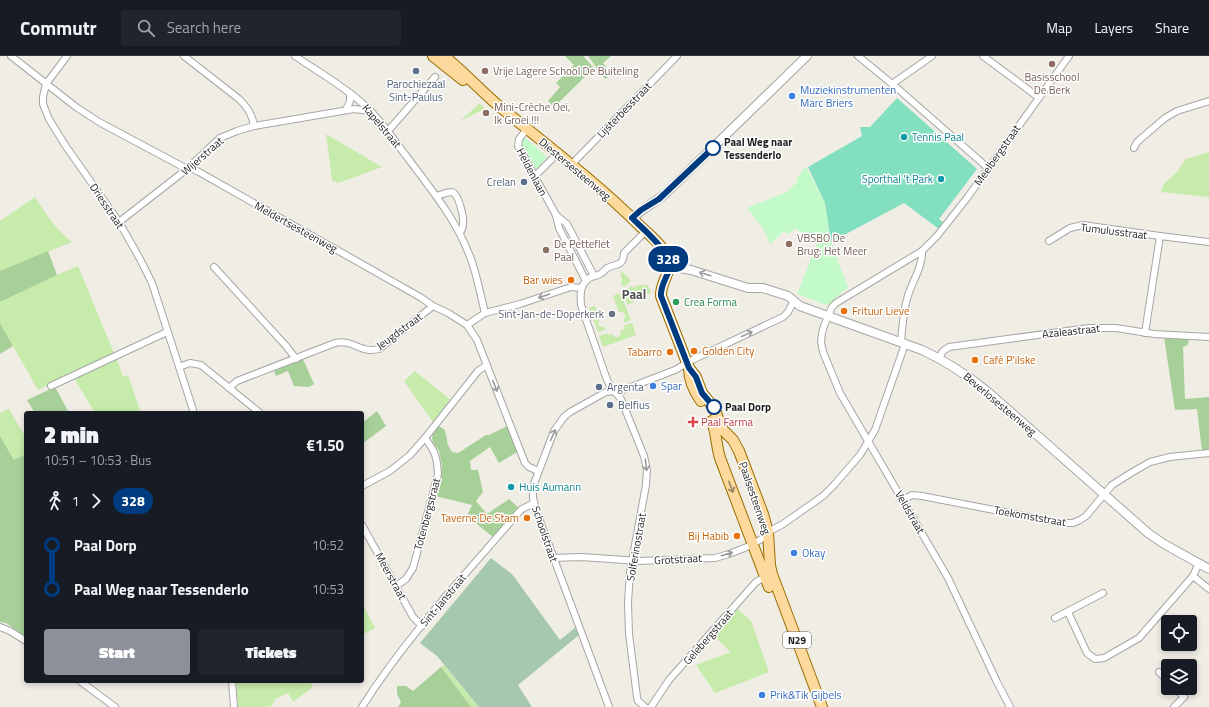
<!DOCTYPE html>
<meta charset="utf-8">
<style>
:root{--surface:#171b24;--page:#20242c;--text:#f1f3f6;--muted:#9ea1a6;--line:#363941;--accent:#8c9099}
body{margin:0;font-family:"Titillium Web",sans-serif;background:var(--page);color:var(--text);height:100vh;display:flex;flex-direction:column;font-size:15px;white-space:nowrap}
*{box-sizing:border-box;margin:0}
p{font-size:13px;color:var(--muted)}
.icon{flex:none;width:22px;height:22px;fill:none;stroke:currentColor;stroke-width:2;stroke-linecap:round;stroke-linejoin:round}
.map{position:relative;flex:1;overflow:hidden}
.panel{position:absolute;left:24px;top:355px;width:340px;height:272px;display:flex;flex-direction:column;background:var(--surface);border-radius:4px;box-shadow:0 2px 6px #0003}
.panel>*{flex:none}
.badge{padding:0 8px;border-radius:13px;font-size:14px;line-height:26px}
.buttons{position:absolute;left:1161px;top:559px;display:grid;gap:8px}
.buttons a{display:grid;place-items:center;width:36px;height:36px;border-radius:4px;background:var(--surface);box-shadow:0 2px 6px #0003;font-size:20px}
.map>.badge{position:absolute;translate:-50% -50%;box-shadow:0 0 0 2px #fff}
.legs{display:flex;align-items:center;gap:6px;height:44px;padding:0 20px;font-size:13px}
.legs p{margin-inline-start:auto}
.overview{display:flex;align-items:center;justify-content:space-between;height:68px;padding:0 20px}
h1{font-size:22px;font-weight:800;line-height:30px}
.button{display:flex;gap:8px;margin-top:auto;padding:8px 20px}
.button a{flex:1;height:46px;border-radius:4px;background:var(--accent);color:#fff;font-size:16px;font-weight:800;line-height:46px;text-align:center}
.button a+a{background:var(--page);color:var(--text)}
ul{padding:0 20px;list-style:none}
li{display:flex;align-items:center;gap:14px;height:44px;font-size:15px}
li i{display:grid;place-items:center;width:6px;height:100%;margin:0 5px;background:currentColor}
li i::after{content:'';width:10px;height:10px;margin:-5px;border:3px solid;border-radius:50%;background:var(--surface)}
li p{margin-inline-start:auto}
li:first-child i{background:linear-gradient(#0000 50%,currentColor 0)}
li:last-child i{background:linear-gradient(currentColor 50%,#0000 0)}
header{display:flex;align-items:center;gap:24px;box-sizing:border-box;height:56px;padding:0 20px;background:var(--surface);border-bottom:1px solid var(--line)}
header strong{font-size:19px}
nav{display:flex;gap:22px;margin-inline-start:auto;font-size:14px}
.search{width:280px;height:36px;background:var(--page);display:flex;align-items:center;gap:10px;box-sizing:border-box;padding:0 14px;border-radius:4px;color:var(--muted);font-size:15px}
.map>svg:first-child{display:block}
.grass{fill:#c7ebab}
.forest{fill:#a7d099}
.cemetery{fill:#a6c9ad}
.park{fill:#c2fac9}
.pitch{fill:#82e0c1}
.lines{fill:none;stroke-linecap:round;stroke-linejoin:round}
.minor-casing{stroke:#a6a6a6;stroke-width:8}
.tertiary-casing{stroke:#a6a6a6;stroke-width:10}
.primary-casing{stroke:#9a6f00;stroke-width:12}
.minor{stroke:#fff;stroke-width:6}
.tertiary{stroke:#fff;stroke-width:8}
.primary{stroke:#fdd99d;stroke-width:10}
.oneway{stroke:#9a9a9a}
.oneway2{stroke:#998564}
.line-1-casing{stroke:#fff;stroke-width:9}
.line-1{stroke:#003b80;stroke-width:6}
.education-dot{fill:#8d6e63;stroke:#fff;stroke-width:1.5}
.service-dot{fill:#5c6f8a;stroke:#fff;stroke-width:1.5}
.shop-dot{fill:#3f7fe0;stroke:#fff;stroke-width:1.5}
.culture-dot{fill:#0f9aa8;stroke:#fff;stroke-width:1.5}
.stop-1-dot{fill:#fff;stroke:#003b80;stroke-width:2}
.food-dot{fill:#e8710a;stroke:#fff;stroke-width:1.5}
.leisure-dot{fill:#2e9e5b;stroke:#fff;stroke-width:1.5}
.worship-dot{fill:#6b7280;stroke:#fff;stroke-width:1.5}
.health-dot{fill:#e0444e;stroke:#fff;stroke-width:1.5}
.labels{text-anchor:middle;stroke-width:3;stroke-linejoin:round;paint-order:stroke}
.shield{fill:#fff;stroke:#626262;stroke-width:1}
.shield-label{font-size:10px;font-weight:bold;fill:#1f1f1f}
.education-label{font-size:11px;fill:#785e54;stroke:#fff;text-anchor:start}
.service-label{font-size:11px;fill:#4e5e75;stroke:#fff;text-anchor:start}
.shop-label{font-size:11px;fill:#366cbe;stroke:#fff;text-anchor:start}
.street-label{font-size:11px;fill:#1f1f1f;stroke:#fff}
.culture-label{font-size:11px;fill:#0d838f;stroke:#fff;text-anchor:start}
.stop-label{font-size:11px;font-weight:bold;fill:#1f1f1f;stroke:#fff;text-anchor:start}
.food-label{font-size:11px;fill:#c56008;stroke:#fff;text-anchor:end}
.leisure-label{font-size:11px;fill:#27864d;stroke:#fff;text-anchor:start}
.worship-label{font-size:11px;fill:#5b616d;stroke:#fff;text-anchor:end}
.health-label{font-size:11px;fill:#be3a42;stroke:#fff;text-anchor:start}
.quarter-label{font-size:13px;font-weight:bold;fill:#525252;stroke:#fff}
</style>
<header>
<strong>Commutr</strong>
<div class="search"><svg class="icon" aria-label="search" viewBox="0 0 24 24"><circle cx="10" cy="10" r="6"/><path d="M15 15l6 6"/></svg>Search here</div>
<nav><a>Map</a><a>Layers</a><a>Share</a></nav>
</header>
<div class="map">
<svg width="1209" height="651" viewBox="0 0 1209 651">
<rect width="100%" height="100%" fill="#f0ede5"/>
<g class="grass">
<path d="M480,47L485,53L460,65Z"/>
<path d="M326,78L380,110L382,111L338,127L332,124Z"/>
<path d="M1209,96V141L1161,136L1163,129L1176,117L1186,103Z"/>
<path d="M35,141C46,158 56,174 72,186L0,215V165Z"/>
<path d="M78,210L114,297L38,334L0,267V246L57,219Z"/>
<path d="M622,215L631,225L624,231L621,228L622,223L620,219Z"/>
<path d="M638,229H648L651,237L634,244V246L627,249C625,240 622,234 632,230L634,232Z"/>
<path d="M617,237L621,239L631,264L624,267L623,264L625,262V259L623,256H619L613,240L615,239Z"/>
<path d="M595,250L600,263L598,268L600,271H604L605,274L598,276L589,252Z"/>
<path d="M632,267L636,279L603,291L599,280L607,277L608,279L612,278L615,281H618L620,279L621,274L625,273L624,269Z"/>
<path d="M117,303L123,321L128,319L141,357H95L74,322Z"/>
<path d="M415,315L451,344L433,366L404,325Z"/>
<path d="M9,353L26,382V398L14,404L0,380V357Z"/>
<path d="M362,547L375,572L362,579Z"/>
<path d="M737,552L751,565L769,616L715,637L696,609L731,596L713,579Z"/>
<path d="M444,609L479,651H471L441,611Z"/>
<path d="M236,625H310L313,631L293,646L288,637L275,643L272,650L266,651H238Z"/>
</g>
<g class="forest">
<path d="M565,0H583L594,12L554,51L548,45L560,31L556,27L574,9Z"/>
<path d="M588,0H611L603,7L611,19L605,23Z"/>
<path d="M48,195L57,219L0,246V215Z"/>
<path d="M0,267L13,290L0,298Z"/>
<path d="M1164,281L1189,283L1188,289L1183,291L1185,343L1209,341V394L1202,395L1197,353L1175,354Z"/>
<path d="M303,303L314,328L309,331L294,330L288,315L276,320L274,315Z"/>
<path d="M55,331L69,357H35L27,344Z"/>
<path d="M377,355L386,370L362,388V367Z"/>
<path d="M439,370L445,374L448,389L452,396L458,397L486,379H489L507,370L517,396L499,407L490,391L470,405L471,414H478L483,436L476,445L487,458L509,443L518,451L494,482L467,460L472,449L435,440L440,425L442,410L439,395L433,386L432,382L433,377Z"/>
<path d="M0,380L14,404L26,398V581L6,567L0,566Z"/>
<path d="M441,611L471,651H398L401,646L397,638V630H406L413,635Z"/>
</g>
<path class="cemetery" d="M491,502L512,518L560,584L576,571L579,579L518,629L532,651H479L437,600L420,587Z"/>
<g class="park">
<path d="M524,81L547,101L539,110V115H536L520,85Z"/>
<path d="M806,111L825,147L830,183L848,232C840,236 835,245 827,249L797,238L817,188L795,172L789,178L784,175L770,188L763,172L747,152L787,136L798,125L796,123Z"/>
</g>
<path class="pitch" d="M897,42L977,113L939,163L944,167L939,173L904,147L831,186L825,147L808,111L862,80L860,71H870Z"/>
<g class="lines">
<defs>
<g id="minor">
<path d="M11,0L76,51L99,66L187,113H193L199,116L420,241L433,250L448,257L467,269L477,284L525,407L529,411L538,415"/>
<path d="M67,0L46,28L43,41V48L49,63L65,89L119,166L140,203L152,227L194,357"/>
<path d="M184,0L239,43C248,52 252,58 254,70"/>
<path d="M295,0C317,15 342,29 362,47C380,62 393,83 407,101C430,132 455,162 469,198C477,217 480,238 485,257"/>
<path d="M858,0L897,32L988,112"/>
<path d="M983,0L1038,41"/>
<path d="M892,28L932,0"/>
<path d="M346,54L350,45V37"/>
<path d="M527,73L519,83L518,90L556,159L559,172L586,225"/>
<path d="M388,75L435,21"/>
<path d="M1134,92L1137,86L1165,62L1177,55L1209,45"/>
<path d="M571,109L677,0"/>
<path d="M534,121L557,98"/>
<path d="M436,140C441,139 447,136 452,136C459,138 464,162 463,168C463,172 462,174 460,177"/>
<path d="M556,159L567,168L594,220"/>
<path d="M119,166L187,113L220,82L237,75L254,70L354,53L370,55"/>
<path d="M1049,185L1070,172L1083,169L1160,180L1209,186"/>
<path d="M214,211L287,291L296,303"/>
<path d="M467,269L485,257L520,248L571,231L581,232"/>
<path d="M1145,277L1160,180"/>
<path d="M901,287C902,273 903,257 907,243C911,227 923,211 922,195"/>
<path d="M939,302L943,295L949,291L1089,272H1116L1154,278L1209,281"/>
<path d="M179,311L190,307L201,309L260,357"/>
<path d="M51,330L167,276"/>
<path d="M229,332L237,325L335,287C354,283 360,298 379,293L433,250"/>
<path d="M362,430L390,415L410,399L425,382L478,315L487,309"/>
<path d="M903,444L912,439L922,440L1061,467H1073L1080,464L1086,460L1112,429L1131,417L1150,406L1170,401L1209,397"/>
<path d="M362,469L413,561L422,570"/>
<path d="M553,502L581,501L639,505L715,502L729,498L747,491L765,481L768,476L783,468L823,440L834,429L860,399L875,374L905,288"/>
<path d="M1193,520L1209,533"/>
<path d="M396,530L406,523L413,512L438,418C437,401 435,395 425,382"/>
<path d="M1068,556L1087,597L1095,603L1104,602L1139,582L1193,520L1199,507"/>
<path d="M1055,562L1103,537"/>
<path d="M0,571L10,575L26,585"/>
<path d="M1159,616L1168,625"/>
<path d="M80,625L115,651"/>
<path d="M232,625L234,651"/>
<path d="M362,651C407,580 465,519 519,456L522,453L534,447"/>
<path d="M609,651L537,457L533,442V431L535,425L554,375L564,361L570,356L606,336L623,334L675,314L692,304L783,261L788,256L794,245"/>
<path d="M645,651L638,645L637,641L629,578L628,546L630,516L646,429L647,414L644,400L621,343L610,330L606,321L581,249C580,238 580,227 591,221C594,220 597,220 600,218C603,217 605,214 607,212C617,207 623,211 624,197L646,175"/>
<path d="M651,651L669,624L756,526L767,520"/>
<path d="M1010,651L997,626L948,522L840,337L823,296L821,286L822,277L824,270L832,251L836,247L922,195L937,180L967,142L1069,0"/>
<path d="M1174,651L1184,641L1175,632"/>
</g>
<g id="tertiary">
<path d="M633,162C642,152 655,147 666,137L807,0"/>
<path d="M669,210L691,214L748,232H763L788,240L800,250L922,294C946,305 967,319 988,336L1148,477L1164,488L1209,513"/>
</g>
<g id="primary">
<path d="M433,0L463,24"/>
<path d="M444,0C464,16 481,35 500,51C548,90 597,127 641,171C649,178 663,190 667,200C674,214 660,226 661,240L689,312L696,321L702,337L714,352L722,373L733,384L739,395L763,458L768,476L770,509L772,518L822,651"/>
<path d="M689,312C689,324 693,334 701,345"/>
<path d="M712,365C717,379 716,389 720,402L769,531"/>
</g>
</defs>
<use href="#minor" class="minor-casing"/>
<use href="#tertiary" class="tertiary-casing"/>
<use href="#primary" class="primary-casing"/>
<use href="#minor" class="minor"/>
<use href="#tertiary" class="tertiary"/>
<use href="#primary" class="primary"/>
</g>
<defs><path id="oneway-shaft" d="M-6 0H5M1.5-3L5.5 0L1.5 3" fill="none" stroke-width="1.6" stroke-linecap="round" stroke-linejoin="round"/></defs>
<g class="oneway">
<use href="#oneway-shaft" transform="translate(705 218) rotate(-162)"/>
<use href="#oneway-shaft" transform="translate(544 240) rotate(161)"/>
<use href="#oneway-shaft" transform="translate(747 278) rotate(-25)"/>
<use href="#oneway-shaft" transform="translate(495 330) rotate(69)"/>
<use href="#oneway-shaft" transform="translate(553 379) rotate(-66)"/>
<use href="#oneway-shaft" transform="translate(646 409) rotate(83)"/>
<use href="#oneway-shaft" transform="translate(727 498) rotate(-16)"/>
</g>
<use class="oneway2" href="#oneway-shaft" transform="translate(731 431) rotate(69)"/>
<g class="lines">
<defs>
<path id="line-1" d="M713,92L659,143L641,154L632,162C643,173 673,197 669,214C666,223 660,231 661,240L689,312L696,321L702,337L714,351"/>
</defs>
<use href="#line-1" class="line-1-casing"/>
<use href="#line-1" class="line-1"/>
</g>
<g class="education-dot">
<circle cx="1052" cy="8" r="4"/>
<circle cx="485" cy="15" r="4"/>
<circle cx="486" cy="57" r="4"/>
<circle cx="789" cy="188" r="4"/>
<circle cx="546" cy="194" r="4"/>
</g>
<g class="service-dot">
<circle cx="416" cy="15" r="4"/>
<circle cx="524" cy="126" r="4"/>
<circle cx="599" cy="331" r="4"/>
<circle cx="610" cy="349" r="4"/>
</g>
<g class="shop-dot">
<circle cx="792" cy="40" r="4"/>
<circle cx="653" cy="330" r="4"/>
<circle cx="794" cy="497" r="4"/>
<circle cx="762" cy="639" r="4"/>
</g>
<g class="culture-dot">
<circle cx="904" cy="81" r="4"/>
<circle cx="941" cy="123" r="4"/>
<circle cx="511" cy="431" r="4"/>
</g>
<g class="stop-1-dot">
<circle cx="713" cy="92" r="7"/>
<circle cx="714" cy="351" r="7"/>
</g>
<g class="food-dot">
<circle cx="571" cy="224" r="4"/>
<circle cx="844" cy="255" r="4"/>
<circle cx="694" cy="295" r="4"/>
<circle cx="670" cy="296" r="4"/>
<circle cx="975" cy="304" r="4"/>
<circle cx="527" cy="462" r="4"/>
<circle cx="737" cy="480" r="4"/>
</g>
<circle class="leisure-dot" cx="676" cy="246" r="4"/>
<circle class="worship-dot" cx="612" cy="258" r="4"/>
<path class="health-dot" d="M691 360h4v4h4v4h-4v4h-4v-4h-4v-4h4z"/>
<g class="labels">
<rect class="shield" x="783" y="576" width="28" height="16" rx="3"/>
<g class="shield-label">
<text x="797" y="588">N29</text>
</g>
<g class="education-label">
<text x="493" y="19">Vrije Lagere School De Buiteling</text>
<text x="1052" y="25" text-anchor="middle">Basisschool<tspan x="1052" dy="13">De Berk</tspan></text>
<text x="494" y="55">Mini-Crèche Oei,<tspan x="494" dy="13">Ik Groei !!!</tspan></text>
<text x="797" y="186">VBSBO De<tspan x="797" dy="13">Brug: Het Meer</tspan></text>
<text x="554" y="192">De Petteflet<tspan x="554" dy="13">Paal</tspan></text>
</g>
<g class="service-label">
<text x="416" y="32" text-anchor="middle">Parochiezaal<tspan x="416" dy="13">Sint-Paulus</tspan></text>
<text x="516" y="130" text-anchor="end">Crelan</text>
<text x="607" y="335">Argenta</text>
<text x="618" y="353">Belfius</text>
</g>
<g class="shop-label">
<text x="800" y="38">Muziekinstrumenten<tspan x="800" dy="13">Marc Briers</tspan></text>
<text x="661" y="334">Spar</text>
<text x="802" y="501">Okay</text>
<text x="770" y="643">Prik&amp;Tik Gijbels</text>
</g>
<g class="street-label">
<text transform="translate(624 54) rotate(-46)" y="4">Lijsterbesstraat</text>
<text transform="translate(382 70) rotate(50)" y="4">Kapelstraat</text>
<text transform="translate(997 99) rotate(-55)" y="4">Meelbergstraat</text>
<text transform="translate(202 100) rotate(-41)" y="4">Wijerstraat</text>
<text transform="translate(575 113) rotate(40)" y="4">Diestersesteenweg</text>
<text transform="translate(532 116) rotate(62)" y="4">Heldenlaan</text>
<text transform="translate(107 150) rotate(56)" y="4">Driesstraat</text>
<text transform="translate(296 171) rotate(29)" y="4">Meldertsesteenweg</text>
<text transform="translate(1114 175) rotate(7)" y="4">Tumulusstraat</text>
<text transform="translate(399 275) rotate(-36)" y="4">Jeugdstraat</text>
<text transform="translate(1071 275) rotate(-6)" y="4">Azaleastraat</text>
<text transform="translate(1000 348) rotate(40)" y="4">Beverlosesteenweg</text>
<text transform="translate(755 442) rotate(71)" y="4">Paalsesteenweg</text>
<text transform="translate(910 456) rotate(60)" y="4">Veldstraat</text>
<text transform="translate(427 458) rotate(-75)" y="4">Totenbergstraat</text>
<text transform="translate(1030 460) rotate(10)" y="4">Toekomststraat</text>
<text transform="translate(545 478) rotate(71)" y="4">Schoolstraat</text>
<text transform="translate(636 491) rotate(-80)" y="4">Solferinostraat</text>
<text transform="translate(678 503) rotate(-3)" y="4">Grotstraat</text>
<text transform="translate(391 520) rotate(61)" y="4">Meerstraat</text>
<text transform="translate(443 544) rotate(-50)" y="4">Sint-Janstraat</text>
<text transform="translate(708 581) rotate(-49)" y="4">Gelebergstraat</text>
</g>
<g class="culture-label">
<text x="912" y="85">Tennis Paal</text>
<text x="933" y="127" text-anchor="end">Sporthal ’t Park</text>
<text x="519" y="435">Huis Aumann</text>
</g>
<g class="stop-label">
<text x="724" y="90">Paal Weg naar<tspan x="724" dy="13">Tessenderlo</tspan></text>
<text x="725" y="355">Paal Dorp</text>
</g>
<g class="food-label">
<text x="563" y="228">Bar wies</text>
<text x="852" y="259" text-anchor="start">Frituur Lieve</text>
<text x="702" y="299" text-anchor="start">Golden City</text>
<text x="662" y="300">Tabarro</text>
<text x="983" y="308" text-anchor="start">Café P'ilske</text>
<text x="519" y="466">Taverne De Stam</text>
<text x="729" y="484">Bij Habib</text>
</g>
<g class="leisure-label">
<text x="684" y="250">Crea Forma</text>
</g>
<g class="worship-label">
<text x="604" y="262">Sint-Jan-de-Doperkerk</text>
</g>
<g class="health-label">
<text x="701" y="370">Paal Farma</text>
</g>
<g class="quarter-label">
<text x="634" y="243">Paal</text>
</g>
</g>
</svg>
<div class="buttons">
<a><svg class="icon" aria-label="locate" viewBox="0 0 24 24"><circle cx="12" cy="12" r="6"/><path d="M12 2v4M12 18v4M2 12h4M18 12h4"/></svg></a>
<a><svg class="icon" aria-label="layers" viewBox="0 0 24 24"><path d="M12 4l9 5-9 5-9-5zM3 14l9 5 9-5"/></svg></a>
</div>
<b class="badge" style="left:668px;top:203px;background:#003b80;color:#fff">328</b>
<section class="panel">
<div class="overview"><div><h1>2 min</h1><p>10:51 – 10:53 · Bus</p></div><b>€1.50</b></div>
<div class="legs"><svg class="icon" aria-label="walk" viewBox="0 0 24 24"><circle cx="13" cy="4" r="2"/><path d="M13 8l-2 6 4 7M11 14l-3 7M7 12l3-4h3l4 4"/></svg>1<svg class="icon" aria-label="forward" viewBox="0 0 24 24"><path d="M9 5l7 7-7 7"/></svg><b class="badge" style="background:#003b80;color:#fff">328</b></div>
<ul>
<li><i style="color:#003b80"></i><b>Paal Dorp</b><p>10:52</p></li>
<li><i style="color:#003b80"></i><b>Paal Weg naar Tessenderlo</b><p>10:53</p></li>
</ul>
<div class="button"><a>Start</a><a>Tickets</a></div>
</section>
</div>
